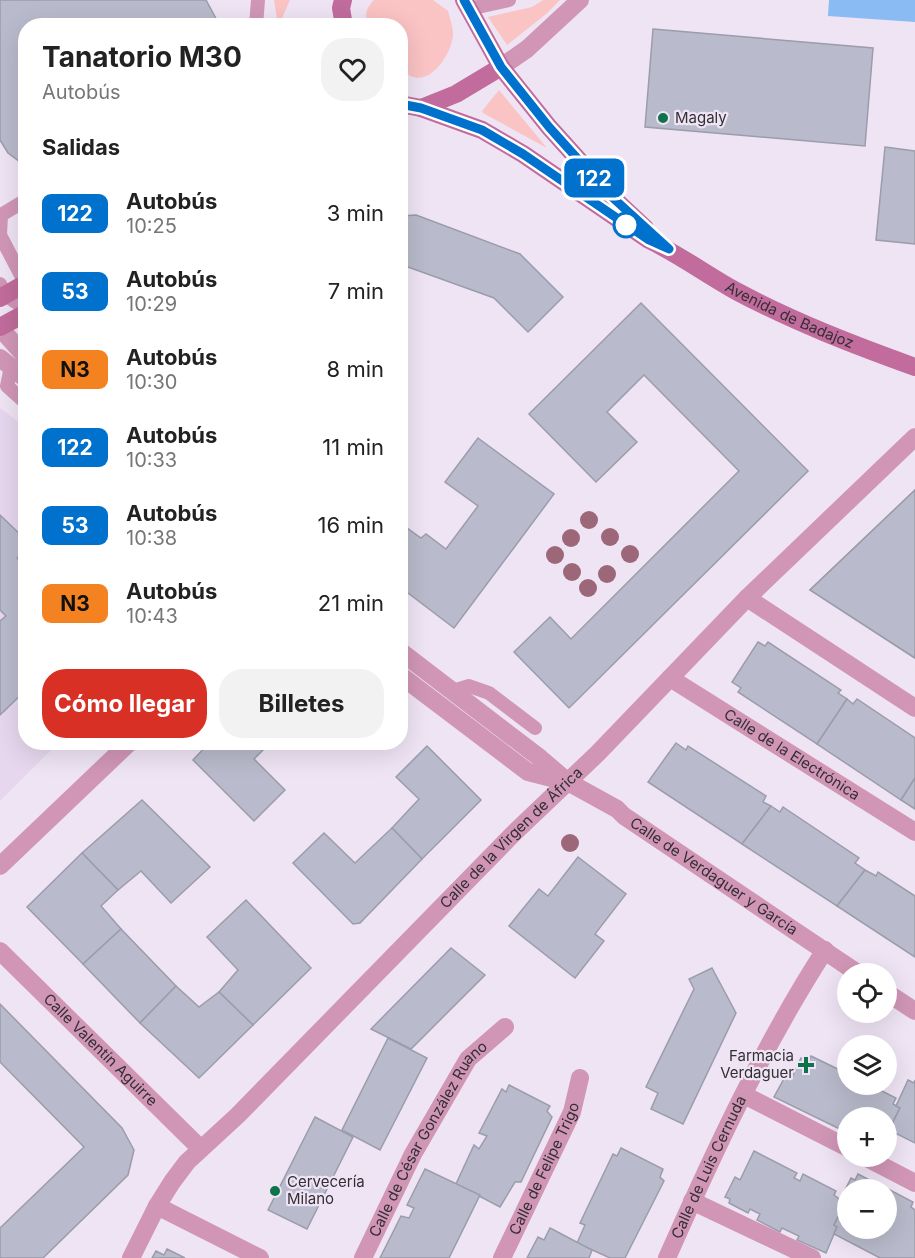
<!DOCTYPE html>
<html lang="es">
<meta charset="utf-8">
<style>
:root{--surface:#fff;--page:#f2f2f2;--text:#222;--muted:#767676;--accent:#d93025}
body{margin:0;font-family:Inter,sans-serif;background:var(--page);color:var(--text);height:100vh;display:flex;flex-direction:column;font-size:22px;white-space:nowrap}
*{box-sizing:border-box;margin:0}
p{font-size:20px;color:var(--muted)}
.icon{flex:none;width:33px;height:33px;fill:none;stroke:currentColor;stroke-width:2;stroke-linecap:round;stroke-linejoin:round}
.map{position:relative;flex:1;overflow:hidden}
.side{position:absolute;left:18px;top:18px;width:390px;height:732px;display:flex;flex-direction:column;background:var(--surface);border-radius:24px;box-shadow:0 6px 24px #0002}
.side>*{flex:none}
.badge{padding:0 12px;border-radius:9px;font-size:21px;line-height:39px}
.controls{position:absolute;left:837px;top:963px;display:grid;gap:12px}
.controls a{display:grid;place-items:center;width:60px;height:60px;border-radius:50%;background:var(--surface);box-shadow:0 6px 24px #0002;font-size:30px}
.map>.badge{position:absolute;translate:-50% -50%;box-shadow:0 0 0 3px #fff}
h2{padding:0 24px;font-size:22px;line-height:54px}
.round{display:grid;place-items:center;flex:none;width:63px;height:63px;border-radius:24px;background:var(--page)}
.overview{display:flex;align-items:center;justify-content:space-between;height:102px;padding:0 24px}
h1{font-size:28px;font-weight:700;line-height:45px}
.primary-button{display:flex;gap:12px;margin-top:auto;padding:12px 24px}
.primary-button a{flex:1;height:69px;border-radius:24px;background:var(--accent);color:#fff;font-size:24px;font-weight:700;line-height:69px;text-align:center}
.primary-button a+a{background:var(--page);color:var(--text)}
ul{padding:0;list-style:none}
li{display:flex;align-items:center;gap:18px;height:78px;padding:0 24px}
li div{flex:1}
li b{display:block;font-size:22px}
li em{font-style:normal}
li .badge{min-width:66px;font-weight:700;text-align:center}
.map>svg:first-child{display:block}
.built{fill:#e6d7ee}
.green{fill:#fac3c4}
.water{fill:#8abbf3}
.building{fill:#b9bacb;stroke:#9b9cac;stroke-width:1.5}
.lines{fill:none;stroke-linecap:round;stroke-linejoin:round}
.lane{stroke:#d196b6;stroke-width:14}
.street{stroke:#d196b6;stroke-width:18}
.secondary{stroke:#c16c9c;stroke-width:18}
.tree{fill:#9c6779}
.line-casing{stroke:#fff;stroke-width:14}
.line{stroke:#0072ce;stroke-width:9}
.poi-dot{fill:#0d734a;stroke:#efe4f4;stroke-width:2}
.stop-dot{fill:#fff;stroke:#0072ce;stroke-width:3}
.labels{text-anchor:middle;stroke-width:4.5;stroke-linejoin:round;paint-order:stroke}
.poi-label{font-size:15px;fill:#332f35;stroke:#efe4f4;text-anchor:start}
.street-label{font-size:15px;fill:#332f35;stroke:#efe4f4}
</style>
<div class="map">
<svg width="915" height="1258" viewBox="0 0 915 1258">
<rect width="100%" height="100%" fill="#efe4f4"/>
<path class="built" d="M0,408L25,427L26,742L58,743L0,801Z"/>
<g class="green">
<path d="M274,0H290L279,25H278Z"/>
<path d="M374,0H433L448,11C450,19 453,27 453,35C452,52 432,86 410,76C407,74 403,69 401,66L400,26L368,25C364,15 366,8 374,0Z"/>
<path d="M543,0H560L546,14L507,45L488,17L532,7Z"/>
<path d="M499,90L547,148L483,113L482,111Z"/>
</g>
<path class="water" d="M829,0H915V22L828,16Z"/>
<g class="building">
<path d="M0,0H206L220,26H26V160L20,162L8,153L0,140Z"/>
<path d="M653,29L873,48L865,146L645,127Z"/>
<path d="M885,147L915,151V244L876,240Z"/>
<path d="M416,215L520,254L563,297L528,332L494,298L408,267L400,268V216Z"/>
<path d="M641,303L808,471L569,708L514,652L550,617L571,639L739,471L644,375L607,412L637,442L596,482L529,414Z"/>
<path d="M478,438L554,494L454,628L400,587V523L421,538L426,534L446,549L478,506L445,482Z"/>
<path d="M915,490V552L881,582L915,604V658L810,590Z"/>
<path d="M915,490V658L810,590Z"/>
<path d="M0,515L26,540V550L17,558L26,567V690L0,715V621L6,616L0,610Z"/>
<path d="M758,642L765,646L768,642L841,690L838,693L847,699L817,744L738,692L741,688L732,682Z"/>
<path d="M847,699L853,704L857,699L915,738V778L901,800L817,744Z"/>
<path d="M210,742H271L254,759L285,790L254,821L193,760Z"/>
<path d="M676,743L686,750L688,746L766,796L763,802L771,806L742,844L648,782Z"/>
<path d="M427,746L481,800L422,859L392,828L419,799L396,777Z"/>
<path d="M915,778V809L901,800Z"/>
<path d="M142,800L210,867L171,903L141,871L118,890L82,853Z"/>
<path d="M771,806L780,812L783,807L859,858L855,863L865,870L837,906L742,844Z"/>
<path d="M392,828L422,859L360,923L353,924L293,863L324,833L355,863Z"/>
<path d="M82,853L118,890L101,906L121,929L83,964L27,907Z"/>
<path d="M578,857L626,894L595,934L604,941L575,978L509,926L539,889L548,896Z"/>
<path d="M865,870L876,876L878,872L915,896V957L837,906Z"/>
<path d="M246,900L311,968L253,1025L219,992L238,970L207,937Z"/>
<path d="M121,929L176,986L140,1023L83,964Z"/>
<path d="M451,948L485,975L411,1049L371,1029Z"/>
<path d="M712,968L736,1013L683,1124L651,1109L658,1093L646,1087L694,989L689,979Z"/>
<path d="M176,986L199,1007L219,992L253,1025L199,1078L140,1023Z"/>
<path d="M0,1004L122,1128L134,1150L128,1175L43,1258H0V1228L84,1147L0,1062Z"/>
<path d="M388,1038L427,1058L380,1150L342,1130Z"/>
<path d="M811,1056L848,1074V1084H868L896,1098L893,1104L900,1108L889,1130L897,1134L888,1153L886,1118H848V1133L774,1097L785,1077L791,1079L801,1058L808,1062Z"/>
<path d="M908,1080L914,1083L915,1080V1143L889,1130L900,1108L896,1106Z"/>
<path d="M509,1085L550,1106L547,1111L552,1117L521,1182H515L500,1207L456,1184L474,1145L479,1149L487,1136L479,1133L502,1089L506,1092Z"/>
<path d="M315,1117L353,1137L307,1229L268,1210Z"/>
<path d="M621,1148L663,1169L660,1177L664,1181L625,1258H610L577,1243L585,1225L580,1223L613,1154L617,1156Z"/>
<path d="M754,1151L797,1173L794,1178L800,1181L803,1174L836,1191L834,1195L845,1203L834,1225L837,1227L826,1253L797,1240L799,1236L782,1228L780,1232L757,1220L760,1214L750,1209L748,1213L729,1203L730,1199L725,1197L735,1177L740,1180Z"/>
<path d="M425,1169L480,1195L449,1258H380L401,1216L409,1218L414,1208L407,1205Z"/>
<path d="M858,1174L881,1186L879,1190H848V1228H886L888,1189L913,1202L911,1207L915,1210V1258H880L834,1234L837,1227L834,1225L845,1203L840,1200L851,1178L855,1180Z"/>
<path d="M550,1228L592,1250L589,1258H527L538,1237L544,1240Z"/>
<path d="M167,1249L185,1258H152L156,1251L164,1255Z"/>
</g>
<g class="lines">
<g class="lane">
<path d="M469,9L509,0"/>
<path d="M256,26L258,0"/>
<path d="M26,200L1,215L0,235L25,283L26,290"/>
<path d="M0,284L5,295L26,309"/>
<path d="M11,367L7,386L26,403"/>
<path d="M453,691L469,686L489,693L535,728"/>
</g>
<g class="street">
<path d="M501,67L527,49L580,0"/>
<path d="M0,328L26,357"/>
<path d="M0,358L26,379"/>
<path d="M747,598L915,708"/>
<path id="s1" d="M400,651L540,758L568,782L617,809L624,816L859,974"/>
<path d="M400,675L528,772L563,781"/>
<path id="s2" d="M670,678L915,832"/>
<path d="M0,866L130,742"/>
<path id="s3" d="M0,951L201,1149"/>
<path d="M886,992L915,1011"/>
<path d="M744,1095L848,1148"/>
<path d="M863,1156L915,1183"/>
<path d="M692,1201L812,1258"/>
<path d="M157,1206L260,1258"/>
<path id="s4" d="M131,1258L157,1206L172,1182L187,1162L238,1115L513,834L598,753L747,598L915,437"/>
<path id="s5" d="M363,1258L413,1154L468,1059L505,1027"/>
<path id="s6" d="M502,1258L572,1112L580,1078"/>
<path id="s7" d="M667,1258C713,1154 763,1046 825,950"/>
</g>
<g class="secondary">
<path d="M343,0L341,8L344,26"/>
<path d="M464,0L501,67L549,127L612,197L645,228"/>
<path id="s8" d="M400,104L421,108L482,130L523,154L649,240C680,255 707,275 736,291C794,322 854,345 915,367"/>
<path d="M421,108L456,94L501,67"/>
<path d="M0,298L26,283"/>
<path d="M0,327L26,313"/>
</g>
</g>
<g class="tree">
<circle cx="589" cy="520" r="9"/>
<circle cx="610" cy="537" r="9"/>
<circle cx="571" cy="538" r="9"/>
<circle cx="630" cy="554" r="9"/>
<circle cx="555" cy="555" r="9"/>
<circle cx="572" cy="572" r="9"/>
<circle cx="607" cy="574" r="9"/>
<circle cx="588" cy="588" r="9"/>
<circle cx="570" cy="843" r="9"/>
</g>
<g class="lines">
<defs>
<path id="line" d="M400,104L421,108L482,130L523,154L649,240L669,249L612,197L549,127L501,67L464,0"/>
</defs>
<use href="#line" class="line-casing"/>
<use href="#line" class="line"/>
</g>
<g class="poi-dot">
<circle cx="663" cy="118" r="6"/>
<path d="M803 1056h6v6h6v6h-6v6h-6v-6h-6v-6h6z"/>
<circle cx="275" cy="1191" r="6"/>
</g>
<circle class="stop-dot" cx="626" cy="225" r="12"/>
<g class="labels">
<g class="poi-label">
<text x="675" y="123">Magaly</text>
<text x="794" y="1061" text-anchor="end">Farmacia<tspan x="794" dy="17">Verdaguer</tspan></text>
<text x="287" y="1187">Cervecería<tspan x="287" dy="17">Milano</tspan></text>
</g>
<g class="street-label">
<text dy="5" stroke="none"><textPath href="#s8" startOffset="446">Avenida de Badajoz</textPath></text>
<text dy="5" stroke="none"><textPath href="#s2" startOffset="144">Calle de la Electrónica</textPath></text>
<text dy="5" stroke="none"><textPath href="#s4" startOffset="570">Calle de la Virgen de África</textPath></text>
<text dy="5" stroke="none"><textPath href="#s1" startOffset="387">Calle de Verdaguer y García</textPath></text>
<text dy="5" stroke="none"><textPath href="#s3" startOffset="141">Calle Valentín Aguirre</textPath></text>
<text dy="5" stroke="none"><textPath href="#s5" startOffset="136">Calle de César González Ruano</textPath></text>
<text dy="5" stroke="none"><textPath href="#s7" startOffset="100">Calle de Luis Cernuda</textPath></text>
<text dy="5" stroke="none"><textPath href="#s6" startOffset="99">Calle de Felipe Trigo</textPath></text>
</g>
</g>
</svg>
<div class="controls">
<a><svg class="icon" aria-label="locate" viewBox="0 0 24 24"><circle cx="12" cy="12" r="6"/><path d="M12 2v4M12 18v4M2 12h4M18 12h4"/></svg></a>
<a><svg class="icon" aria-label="layers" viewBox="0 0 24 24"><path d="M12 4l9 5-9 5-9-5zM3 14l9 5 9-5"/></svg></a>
<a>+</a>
<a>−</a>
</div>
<b class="badge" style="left:594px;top:178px;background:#0072ce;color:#fff">122</b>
<section class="side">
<div class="overview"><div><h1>Tanatorio M30</h1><p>Autobús</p></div><a class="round"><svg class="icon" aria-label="heart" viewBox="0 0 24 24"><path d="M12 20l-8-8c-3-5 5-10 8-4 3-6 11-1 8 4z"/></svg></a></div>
<h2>Salidas</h2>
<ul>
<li><span class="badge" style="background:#0072ce;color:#fff">122</span><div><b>Autobús</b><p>10:25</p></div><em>3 min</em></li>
<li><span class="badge" style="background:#0072ce;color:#fff">53</span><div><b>Autobús</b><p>10:29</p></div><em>7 min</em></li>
<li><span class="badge" style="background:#f58220;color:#111">N3</span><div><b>Autobús</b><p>10:30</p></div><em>8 min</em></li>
<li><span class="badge" style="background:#0072ce;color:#fff">122</span><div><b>Autobús</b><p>10:33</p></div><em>11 min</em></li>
<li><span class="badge" style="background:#0072ce;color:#fff">53</span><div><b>Autobús</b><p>10:38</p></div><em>16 min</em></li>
<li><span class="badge" style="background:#f58220;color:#111">N3</span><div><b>Autobús</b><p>10:43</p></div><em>21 min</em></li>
</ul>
<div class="primary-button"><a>Cómo llegar</a><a>Billetes</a></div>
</section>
</div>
